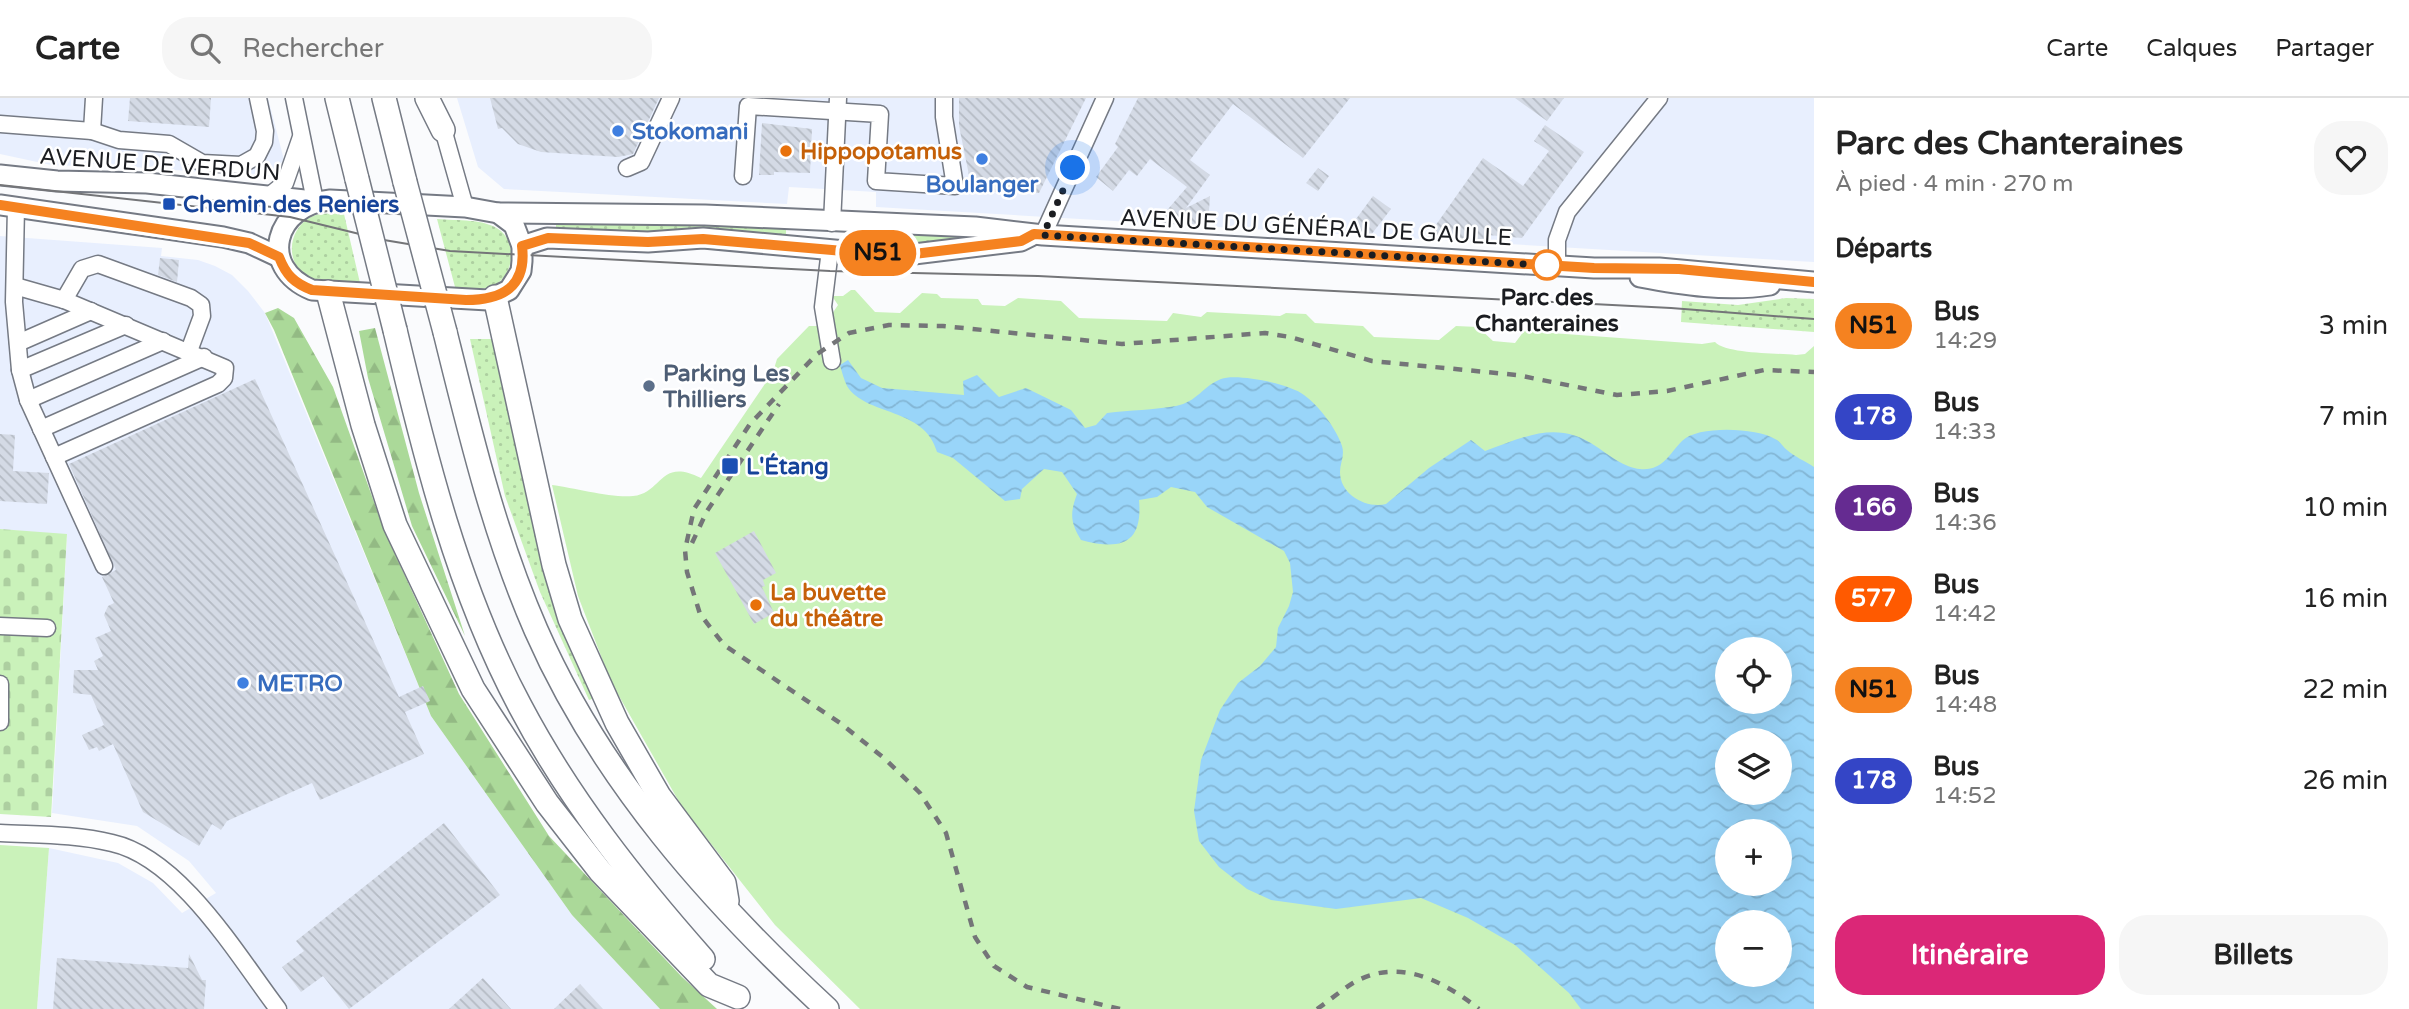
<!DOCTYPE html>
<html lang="fr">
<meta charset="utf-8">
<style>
:root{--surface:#fff;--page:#f6f6f6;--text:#222;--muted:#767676;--line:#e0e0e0;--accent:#db2777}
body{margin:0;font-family:"Varela Round",sans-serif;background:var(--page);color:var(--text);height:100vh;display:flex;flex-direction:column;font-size:26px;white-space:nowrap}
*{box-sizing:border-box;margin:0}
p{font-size:23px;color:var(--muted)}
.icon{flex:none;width:38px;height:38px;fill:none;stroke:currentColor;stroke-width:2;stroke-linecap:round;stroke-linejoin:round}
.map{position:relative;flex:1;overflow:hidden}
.side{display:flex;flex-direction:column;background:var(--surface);width:595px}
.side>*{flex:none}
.badge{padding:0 14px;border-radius:23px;font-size:24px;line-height:46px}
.controls{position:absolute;left:1715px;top:539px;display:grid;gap:14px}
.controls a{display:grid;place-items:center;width:77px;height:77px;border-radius:50%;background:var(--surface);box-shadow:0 7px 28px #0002;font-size:35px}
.you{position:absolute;width:35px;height:35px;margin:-18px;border:5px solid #fff;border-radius:50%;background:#1a73e8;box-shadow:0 0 0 10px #1a73e833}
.map>.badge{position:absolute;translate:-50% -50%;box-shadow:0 0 0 4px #fff}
h2{padding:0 21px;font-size:26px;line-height:63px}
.round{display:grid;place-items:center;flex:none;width:74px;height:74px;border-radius:28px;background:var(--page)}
.overview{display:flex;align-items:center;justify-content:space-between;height:119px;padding:0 21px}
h1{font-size:33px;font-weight:800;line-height:52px}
.cta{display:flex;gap:14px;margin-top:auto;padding:14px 21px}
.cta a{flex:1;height:80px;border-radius:28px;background:var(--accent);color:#fff;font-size:28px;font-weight:800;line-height:80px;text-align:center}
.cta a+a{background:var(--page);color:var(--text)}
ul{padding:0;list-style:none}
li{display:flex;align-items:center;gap:21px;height:91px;padding:0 21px}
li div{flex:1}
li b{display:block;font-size:26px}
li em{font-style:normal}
li .badge{min-width:77px;font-weight:700;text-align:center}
header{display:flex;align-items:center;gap:42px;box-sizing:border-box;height:98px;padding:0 35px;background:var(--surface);border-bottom:2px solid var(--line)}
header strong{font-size:33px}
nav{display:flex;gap:38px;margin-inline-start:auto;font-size:24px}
.search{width:490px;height:63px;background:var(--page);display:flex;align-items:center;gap:18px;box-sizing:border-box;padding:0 24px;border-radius:28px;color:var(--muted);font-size:26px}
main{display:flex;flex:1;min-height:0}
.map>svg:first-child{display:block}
.built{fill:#e8effe}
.grass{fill:url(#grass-dots)}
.forest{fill:url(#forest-firs)}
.cemetery{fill:url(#cemetery-stones)}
.park{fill:#caf2ba;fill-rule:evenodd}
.water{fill:url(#water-waves);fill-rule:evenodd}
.building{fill:url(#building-back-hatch)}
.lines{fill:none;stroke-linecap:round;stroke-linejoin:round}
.minor-casing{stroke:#757a84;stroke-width:19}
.major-casing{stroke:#757a84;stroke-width:23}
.highway-casing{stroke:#757a84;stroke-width:26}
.minor{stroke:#fff;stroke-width:16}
.major{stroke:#fff;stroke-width:19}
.highway{stroke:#fff;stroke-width:23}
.tram{stroke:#747578;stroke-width:2}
.rail{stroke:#747578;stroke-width:4.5;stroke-dasharray:9 9;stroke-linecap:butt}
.highway-bridge-casing{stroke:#757a84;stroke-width:26;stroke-linecap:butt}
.highway-bridge{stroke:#fff;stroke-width:23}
.line-casing{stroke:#fff;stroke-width:16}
.line{stroke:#f58220;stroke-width:10}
.walk{stroke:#1b1d21;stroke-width:7;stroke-dasharray:0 12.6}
.shop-dot{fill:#3f7fe0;stroke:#fff;stroke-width:2.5}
.food-dot{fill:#e8710a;stroke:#fff;stroke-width:2.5}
.transit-dot{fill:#1a4fb4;stroke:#fff;stroke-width:2.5}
.stop-dot{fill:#fff;stroke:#f58220;stroke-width:3.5}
.service-dot{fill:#5c6f8a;stroke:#fff;stroke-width:2.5}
.labels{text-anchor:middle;stroke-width:5;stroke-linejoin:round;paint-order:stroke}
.shop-label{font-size:23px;font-weight:bold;fill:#366cbe;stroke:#fff;text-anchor:start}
.food-label{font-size:23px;font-weight:bold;fill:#c56008;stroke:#fff;text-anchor:start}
.street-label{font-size:23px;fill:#1b1d21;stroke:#fff}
.transit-label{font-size:23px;font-weight:bold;fill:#164399;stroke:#fff;text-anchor:start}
.stop-label{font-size:23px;font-weight:bold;fill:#1b1d21;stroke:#fff}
.service-label{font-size:23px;font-weight:bold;fill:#4e5e75;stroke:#fff;text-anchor:start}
</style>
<header>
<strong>Carte</strong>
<div class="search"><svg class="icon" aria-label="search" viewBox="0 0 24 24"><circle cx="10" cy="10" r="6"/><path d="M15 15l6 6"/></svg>Rechercher</div>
<nav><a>Carte</a><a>Calques</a><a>Partager</a></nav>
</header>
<main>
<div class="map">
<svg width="1814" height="911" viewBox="0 0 1814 911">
<defs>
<pattern id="grass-dots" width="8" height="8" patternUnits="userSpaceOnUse" patternTransform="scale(1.75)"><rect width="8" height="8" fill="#caf2ba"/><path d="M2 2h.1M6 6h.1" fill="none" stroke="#adcfa0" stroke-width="1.8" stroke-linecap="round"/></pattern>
<pattern id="forest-firs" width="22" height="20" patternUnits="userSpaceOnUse" patternTransform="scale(1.75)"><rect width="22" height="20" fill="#abd999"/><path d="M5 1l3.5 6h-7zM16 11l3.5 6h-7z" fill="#93ba84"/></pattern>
<pattern id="cemetery-stones" width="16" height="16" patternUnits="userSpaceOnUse" patternTransform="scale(1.75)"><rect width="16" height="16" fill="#caf2ba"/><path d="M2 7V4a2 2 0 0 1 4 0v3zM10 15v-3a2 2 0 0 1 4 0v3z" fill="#adcfa0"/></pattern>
<pattern id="water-waves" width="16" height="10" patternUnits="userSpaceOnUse" patternTransform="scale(1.75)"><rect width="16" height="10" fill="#99d5f9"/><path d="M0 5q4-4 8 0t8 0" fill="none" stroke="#83b6d5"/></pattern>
<pattern id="building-back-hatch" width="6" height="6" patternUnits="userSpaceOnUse" patternTransform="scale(1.75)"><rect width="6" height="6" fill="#d4dae5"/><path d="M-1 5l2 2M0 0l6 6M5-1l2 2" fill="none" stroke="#b5bbc4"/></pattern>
</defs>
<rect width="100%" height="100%" fill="#fafbfd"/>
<g class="built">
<path d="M0,0H268L284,62L268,79L80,65L79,68L51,67L0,56Z"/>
<path d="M457,0H1814V164L876,109V94L789,89L787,106L504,91L478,69Z"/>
<path d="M0,138L162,150L161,158L198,162L215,168L232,177L248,193L265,215L431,618L572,817L660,911H37L49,750L118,765L153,785L182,815L216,795L189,763L137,728L52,715L67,437L0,431Z"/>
</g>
<g class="grass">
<path d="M344,116L360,185C346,184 324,187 311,181C284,168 287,131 311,119C320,114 334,116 344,116Z"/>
<path d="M437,121C457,123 485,120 501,133C518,148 513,178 493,188C482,193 466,190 455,189Z"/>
<path d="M556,123C633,128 709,125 786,129V138L643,137L556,131Z"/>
<path d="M872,134H972L998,141L872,149Z"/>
<path d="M1786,200L1814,201V234L1681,224L1682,203L1738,207Z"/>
<path d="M470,241H493L595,600L589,602L540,494L505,398Z"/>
</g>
<g class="forest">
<path d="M278,210L294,220L333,289L384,432L459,596L549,738L682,879L717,911H660L572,817L431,618L274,232L265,215Z"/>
<path d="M375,230L419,395L465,538L412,428L368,280L359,233Z"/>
</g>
<path class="cemetery" d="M0,431L67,436L51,719L0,716Z"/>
<g class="park">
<path d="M851,192H855L875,214L900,215L922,195L937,196L941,200L978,201L982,207L1005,208L1018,200L1061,203L1079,220L1167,223L1173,215L1201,219L1207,214L1280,218L1286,215L1306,216L1315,225L1363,228L1374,239L1439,242L1456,228L1478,229L1493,243L1515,245L1524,233L1702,246L1715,244C1726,256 1777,255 1796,257L1805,256L1814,248V911H860L775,827L682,709L611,584L578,498L552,387C575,390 611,400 633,398C663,395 659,359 701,380L773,274L777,261L809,228H824L838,207L832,198H843ZM1727,551H1780V604H1727ZM1727,642H1780V695H1727ZM1727,733H1780V786H1727ZM1727,824H1780V877H1727Z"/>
<path d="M0,747L49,750L37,911H0Z"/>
</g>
<path class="water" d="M848,262L861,280L882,290L964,297L963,283L977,277L999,299L1026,290L1071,312L1085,330L1096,327L1107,315C1130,312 1154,312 1176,308C1197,304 1203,288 1221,281C1237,275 1290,286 1304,297C1319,308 1336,330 1342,348C1345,358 1340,365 1340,374C1340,397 1367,411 1386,406L1429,370L1471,342L1485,353C1525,339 1557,321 1597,349C1609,357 1625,370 1640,371C1663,373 1668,357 1682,343C1698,327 1757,330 1775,341C1780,343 1783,349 1787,352C1795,359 1805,363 1814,369V911H1581L1569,895L1515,847L1468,820L1421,800L1336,811L1271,802L1247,791L1219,769L1199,743L1194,713L1201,662L1220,612L1238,585L1260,568L1276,549L1278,530L1289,508L1293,494L1290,465L1284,453L1207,409L1195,394L1171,389L1157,399L1139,402C1143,446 1121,453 1081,442C1070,424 1070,415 1077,396L1062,374L1044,371L1022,391L1020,401L1005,403L953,360L937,354C925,309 865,318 847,288C844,282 842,274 840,267ZM1727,551H1780V604H1727ZM1727,642H1780V695H1727ZM1727,733H1780V786H1727ZM1727,824H1780V877H1727Z"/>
<g class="building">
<path d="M130,0H211L209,29L128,23Z"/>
<path d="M490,0H659L633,56L618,59L541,54L518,46L502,30L498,31Z"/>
<path d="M959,0H1086L1039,95L992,94L971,87L959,28Z"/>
<path d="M1138,0H1350L1303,60L1233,6L1190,62L1210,77L1186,110L1210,98L1208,128L1156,125L1187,89L1150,61L1137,78L1129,72L1113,93L1096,79L1118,49L1115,46Z"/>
<path d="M1515,0H1564L1547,23Z"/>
<path d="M762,25L812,31L810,75L774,74V77H759Z"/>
<path d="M1545,27L1584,54L1522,140L1488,137L1483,144L1426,141L1483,60L1523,88L1549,53L1534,43Z"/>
<path d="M1318,70L1329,78L1318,93L1306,85Z"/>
<path d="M1373,98L1391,111L1371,137L1345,136Z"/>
<path d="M160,160L179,162L177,184L158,177Z"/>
<path d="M255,281L399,599L423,588L430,603L405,614L424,656L320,702L312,685L227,723L221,732L212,726L199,748L143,714L113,646L99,653L97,649L89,652L82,637L104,627L91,597L73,595L74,572H98L94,563L103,558L95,540L111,533L104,517L108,508L114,505L102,479L116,472L69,366Z"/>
<path d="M0,336L15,337L13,373L49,375L47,406L0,403Z"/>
<path d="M754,433L776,475L763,482L765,488L762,489L774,515L754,526L715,455Z"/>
<path d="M444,725L500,797L349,911L323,878L301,894L282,869L304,853L296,843Z"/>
<path d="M189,856L202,882H206L204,911H53L57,860L188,870Z"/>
<path d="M483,880L511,911H449Z"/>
<path d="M580,886L603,911H554Z"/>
</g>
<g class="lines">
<defs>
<g id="minor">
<path d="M294,0L315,103"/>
<path d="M441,24L465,109"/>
<path d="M0,26L92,33L119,42L169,46L202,65L241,67L257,58L264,44L265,33L258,0"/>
<path d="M92,33L94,0"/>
<path d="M627,70L641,64L671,0"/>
<path d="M743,78L748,8L880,16L876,83L955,88L944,19V0"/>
<path d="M269,98L285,85L301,39"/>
<path d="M16,109L14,204L20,272L28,302L104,468"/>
<path d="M832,125L838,0"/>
<path d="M1043,137L1105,0"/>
<path d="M830,152L823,209L832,263"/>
<path d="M1557,168V142L1567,114L1659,0"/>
<path d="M15,188L64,202L225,270L224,280L218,286L54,359"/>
<path d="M64,202L82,171L98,166L191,200L201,207L202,218L189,253"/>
<path d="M18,245L91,213"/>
<path d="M20,272L126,227"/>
<path d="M28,302L163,243"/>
<path d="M41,331L204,259"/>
<path d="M0,528L47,530"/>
<path d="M0,586V624"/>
<path d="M0,735C37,737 75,736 112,745C180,760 237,857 278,911"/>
</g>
<g id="major">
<path d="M0,77L57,83L147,85L314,103"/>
<path d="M330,102L465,109L498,115L514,127L522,148V163L521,173L509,192L488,202L312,192C257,169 275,107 330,102Z"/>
<path d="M0,107L223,139L249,145L279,159"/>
<path d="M498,115L705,117L975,129L1043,137L1594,170H1659L1814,184"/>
<path d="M522,148L547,140L648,144L703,140L867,155L914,156L1021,143L1031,138"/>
<path d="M1640,179C1682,187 1727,194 1770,187"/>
</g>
<g id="highway">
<path d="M337,0L357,81"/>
<path d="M384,0L405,84"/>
<path d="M427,0L443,32"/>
<path d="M328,194L363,327L395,427L473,591L547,705L600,773L709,887L738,899"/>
<path d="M495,199L554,467L570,521L617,625L659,698L724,785L727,803"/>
<path d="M395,232C425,359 458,492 520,608C569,701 634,783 703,861"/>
<path d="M445,234C470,335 494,436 536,532C601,680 710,803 827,911"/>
</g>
</defs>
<use href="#minor" class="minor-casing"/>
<use href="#major" class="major-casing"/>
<use href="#highway" class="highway-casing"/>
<use href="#minor" class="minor"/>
<use href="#major" class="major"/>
<use href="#highway" class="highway"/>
<path class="tram" d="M0,87L290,119L384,142L450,153L830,173L1038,178L1671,210L1814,221"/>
<g class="rail">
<path d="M692,445L707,413L779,306"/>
<path d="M1120,911L1027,889L994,868L975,839L946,735L920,695L884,660L840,625L724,547L700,516L687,474L685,452L694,411L750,326L817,256L849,235L889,227L943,228L1122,246L1265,235L1290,239L1372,263L1517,277L1617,297L1667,293L1764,272L1814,274"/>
<path d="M1317,911C1329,903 1340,893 1353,885C1398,859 1442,882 1479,911"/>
</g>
<defs>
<g id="highway-bridge">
<path d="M357,81L395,232"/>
<path d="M405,84L445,234"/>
</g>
</defs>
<use href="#highway-bridge" class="highway-bridge-casing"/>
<use href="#highway-bridge" class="highway-bridge"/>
</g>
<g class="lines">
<defs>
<path id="line" d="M0,107L249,145L279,159C286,177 294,185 312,192L466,202C502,202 527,189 522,148L548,140L648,144L703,141L867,155L914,156L1021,143L1034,136L1594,170L1679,171L1814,184"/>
</defs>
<use href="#line" class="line-casing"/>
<use href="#line" class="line"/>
<path class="walk" d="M1073,70L1043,137L1556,168L1547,167"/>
</g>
<g class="shop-dot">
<circle cx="618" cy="33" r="7"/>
<circle cx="982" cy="61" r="7"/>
<circle cx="243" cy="585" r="7"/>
</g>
<g class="food-dot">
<circle cx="786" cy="53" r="7"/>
<circle cx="756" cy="507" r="7"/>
</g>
<g class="transit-dot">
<rect x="162" y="99" width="14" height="14" rx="3.5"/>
<rect x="721" y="359" width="18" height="18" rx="3.5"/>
</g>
<circle class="stop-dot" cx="1547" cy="167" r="14"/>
<circle class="service-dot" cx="649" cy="288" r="7"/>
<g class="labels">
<g class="shop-label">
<text x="632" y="41">Stokomani</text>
<text x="982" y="94" text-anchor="middle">Boulanger</text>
<text x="257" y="593">METRO</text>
</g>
<g class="food-label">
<text x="800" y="61">Hippopotamus</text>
<text x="770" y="502">La buvette<tspan x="770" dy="26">du théâtre</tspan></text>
</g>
<g class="street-label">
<text transform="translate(160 66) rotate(4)" y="8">AVENUE DE VERDUN</text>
<text transform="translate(1316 129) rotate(3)" y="8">AVENUE DU GÉNÉRAL DE GAULLE</text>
</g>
<g class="transit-label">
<text x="183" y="114">Chemin des Reniers</text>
<text x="746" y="376">L'Étang</text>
</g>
<g class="stop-label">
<text x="1547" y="207">Parc des<tspan x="1547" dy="26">Chanteraines</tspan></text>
</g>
<g class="service-label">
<text x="663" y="283">Parking Les<tspan x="663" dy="26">Thilliers</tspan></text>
</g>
</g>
</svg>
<div class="controls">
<a><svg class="icon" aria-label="locate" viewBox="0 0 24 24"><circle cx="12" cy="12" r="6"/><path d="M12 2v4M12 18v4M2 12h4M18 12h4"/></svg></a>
<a><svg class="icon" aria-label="layers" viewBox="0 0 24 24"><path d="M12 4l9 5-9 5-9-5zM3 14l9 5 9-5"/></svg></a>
<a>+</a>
<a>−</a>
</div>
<div class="you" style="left:1073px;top:70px"></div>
<b class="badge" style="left:878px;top:155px;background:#f58220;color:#111">N51</b>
</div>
<section class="side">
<div class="overview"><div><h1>Parc des Chanteraines</h1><p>À pied · 4 min · 270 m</p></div><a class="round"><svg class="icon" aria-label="heart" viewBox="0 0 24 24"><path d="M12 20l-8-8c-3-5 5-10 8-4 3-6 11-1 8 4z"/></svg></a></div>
<h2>Départs</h2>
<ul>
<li><span class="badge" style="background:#f58220;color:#111">N51</span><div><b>Bus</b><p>14:29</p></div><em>3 min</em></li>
<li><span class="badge" style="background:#3445c6;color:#fff">178</span><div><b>Bus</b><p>14:33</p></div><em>7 min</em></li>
<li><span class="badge" style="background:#652b91;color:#fff">166</span><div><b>Bus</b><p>14:36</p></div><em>10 min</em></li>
<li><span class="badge" style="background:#ff5a00;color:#fff">577</span><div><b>Bus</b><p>14:42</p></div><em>16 min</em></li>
<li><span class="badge" style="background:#f58220;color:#111">N51</span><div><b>Bus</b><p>14:48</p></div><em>22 min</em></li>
<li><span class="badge" style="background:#3445c6;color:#fff">178</span><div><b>Bus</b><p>14:52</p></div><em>26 min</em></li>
</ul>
<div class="cta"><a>Itinéraire</a><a>Billets</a></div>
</section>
</main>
